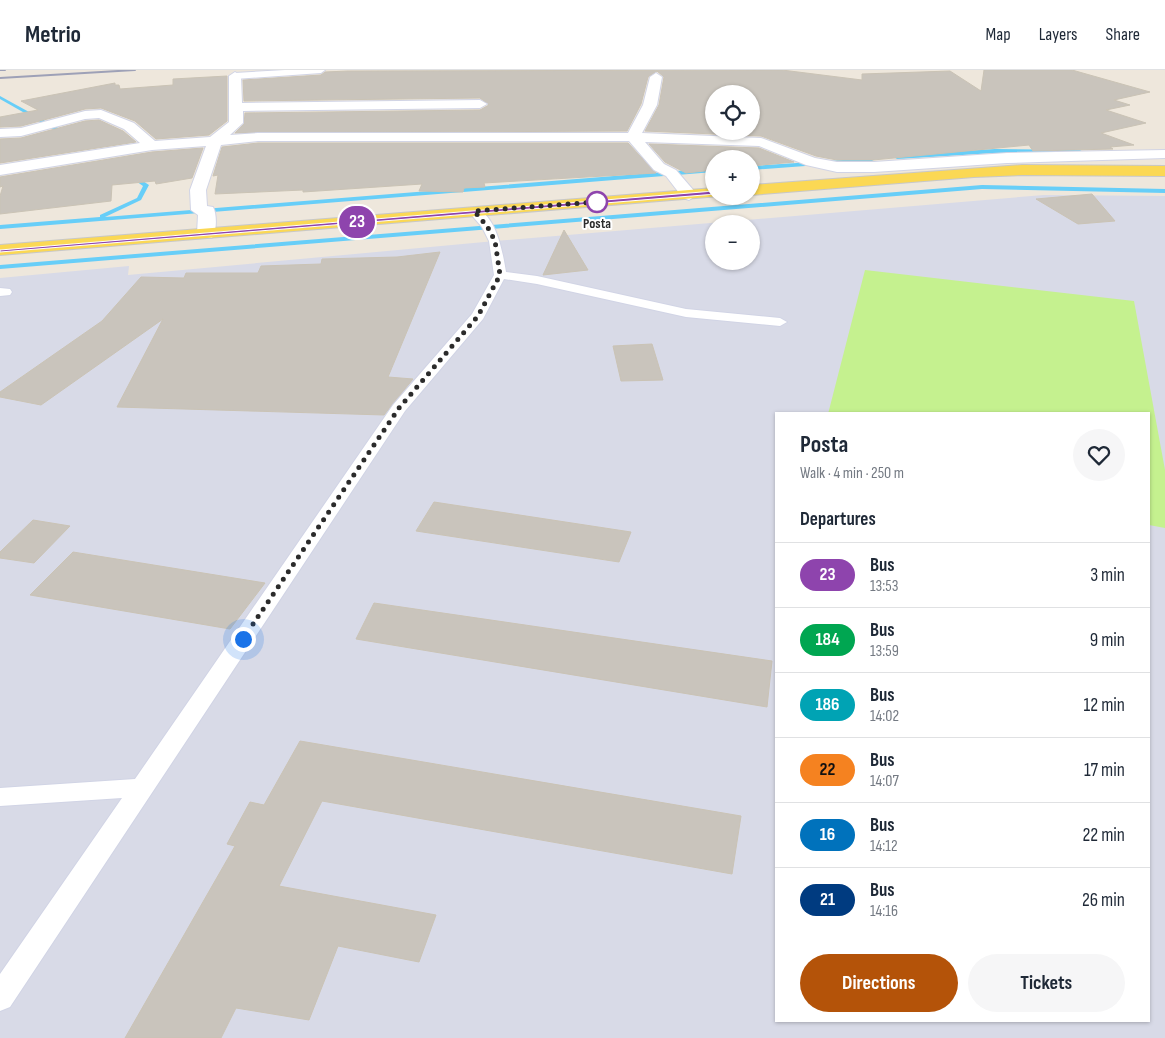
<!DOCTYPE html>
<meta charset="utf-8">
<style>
:root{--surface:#fff;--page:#f6f6f7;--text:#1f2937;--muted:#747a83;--line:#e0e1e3;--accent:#b45309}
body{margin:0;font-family:"Sofia Sans Condensed",sans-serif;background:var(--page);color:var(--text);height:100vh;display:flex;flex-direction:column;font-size:19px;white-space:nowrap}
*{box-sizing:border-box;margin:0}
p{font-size:16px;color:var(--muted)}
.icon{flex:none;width:28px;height:28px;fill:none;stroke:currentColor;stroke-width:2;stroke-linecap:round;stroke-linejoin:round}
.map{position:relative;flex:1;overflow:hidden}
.sheet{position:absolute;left:775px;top:342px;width:375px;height:610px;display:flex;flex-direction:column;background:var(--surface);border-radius:0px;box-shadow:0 1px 4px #0004}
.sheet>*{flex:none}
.badge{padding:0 10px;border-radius:16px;font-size:18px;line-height:32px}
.fabs{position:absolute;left:705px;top:15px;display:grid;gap:10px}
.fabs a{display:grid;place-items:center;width:55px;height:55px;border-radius:50%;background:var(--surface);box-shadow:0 1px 4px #0004;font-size:25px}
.you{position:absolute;width:25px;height:25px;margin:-12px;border:4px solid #fff;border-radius:50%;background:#1a73e8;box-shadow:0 0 0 8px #1a73e833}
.map>.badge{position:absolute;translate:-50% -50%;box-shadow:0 0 0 2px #fff}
h2{padding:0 25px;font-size:19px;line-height:45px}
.round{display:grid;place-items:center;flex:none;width:52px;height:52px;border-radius:26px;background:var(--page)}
.summary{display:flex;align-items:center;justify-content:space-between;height:85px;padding:0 25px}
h1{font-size:24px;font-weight:700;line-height:38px}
.cta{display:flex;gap:10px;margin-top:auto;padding:10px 25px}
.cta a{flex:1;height:58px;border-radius:30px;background:var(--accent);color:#fff;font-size:20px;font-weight:700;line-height:58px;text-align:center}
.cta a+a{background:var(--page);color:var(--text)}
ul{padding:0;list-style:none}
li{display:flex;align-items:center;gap:15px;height:65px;padding:0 25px;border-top:1px solid var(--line)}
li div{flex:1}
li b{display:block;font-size:19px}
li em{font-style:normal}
li .badge{min-width:55px;font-weight:700;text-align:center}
header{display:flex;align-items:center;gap:30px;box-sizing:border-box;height:70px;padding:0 25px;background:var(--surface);border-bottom:1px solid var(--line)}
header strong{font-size:24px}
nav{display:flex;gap:28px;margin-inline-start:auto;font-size:18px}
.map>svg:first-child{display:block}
.airport{fill:#d8dae7;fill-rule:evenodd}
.pitch{fill:#c5f18f}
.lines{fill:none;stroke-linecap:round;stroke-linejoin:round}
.stream{fill:#67cef8;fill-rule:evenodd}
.building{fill:#c9c4bc;stroke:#cac3b5;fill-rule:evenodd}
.lane-casing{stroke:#d1d4e5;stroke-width:2}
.street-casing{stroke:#d1d4e5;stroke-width:2}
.primary-casing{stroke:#c8c8c8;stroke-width:2}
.lane{fill:#fff;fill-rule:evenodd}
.street{fill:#fff;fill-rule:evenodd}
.primary{fill:#fbd854;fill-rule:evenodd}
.rail{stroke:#9ea1b7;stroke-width:2}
.line{fill:#8e44ad;stroke:#fff}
.walk{stroke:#2b2b2b;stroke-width:5;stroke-dasharray:0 9}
.stop-dot{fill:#fff;stroke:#8e44ad;stroke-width:2.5}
.labels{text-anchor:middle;stroke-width:4;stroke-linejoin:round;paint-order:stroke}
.far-stop-label{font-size:14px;font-weight:bold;fill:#2b2b2b;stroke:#fff}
</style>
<header>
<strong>Metrio</strong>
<nav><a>Map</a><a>Layers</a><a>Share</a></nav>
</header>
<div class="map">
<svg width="1165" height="968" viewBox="0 0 1165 968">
<rect width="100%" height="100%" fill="#eee7dc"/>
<path class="airport" d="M1044,125L1165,126V968H0V208L129,196L128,205L495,171ZM714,154H751V191H714ZM776,344H1149V951H776Z"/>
<path class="pitch" d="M865,200L1134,231L1165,400V458L1149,455V344H828Z"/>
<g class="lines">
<g class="stream">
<path d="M0,26L69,64L70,65L65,66L0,29Z"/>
<path d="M995,79L1080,80L1083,82L1080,84L995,83L897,89L894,87L897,85Z"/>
<path d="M874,88L875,89L872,91L751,100V96Z"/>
<path d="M714,98V102L0,159V155L100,147V145L137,128L143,116L130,107L129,106L132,104L149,115L141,130L105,147Z"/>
<path d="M982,115L1165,119V123L982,119L0,199V195Z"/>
</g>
</g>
<g class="building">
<path d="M782,0L862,10V4L950,1L981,21L984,0H1072L1150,22L1114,30L1130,35L1106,40L1146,53L1101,63L1134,75L1110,77L1113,79L1033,81L1029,75L873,90H837L816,86L761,66L645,61L659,35L664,7L657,1L648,7L641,34L627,61L235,63L244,54L245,43L480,40L489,35L480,28L244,31L243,10L321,5L325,2L348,1ZM714,24H751V61H714Z"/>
<path d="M227,6V51L209,65L156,69L135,51L101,38L85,39L21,56L0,57V47L38,40L21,31L115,13V15H119L120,19L173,15V9Z"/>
<path d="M99,50L123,61L136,72L0,93V69L21,68L85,51Z"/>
<path d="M258,73H628L656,103L484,113L485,117L464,118L463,122L419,121L422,114L303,122V120L215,124L218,105L213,106L222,77Z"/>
<path d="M649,74L759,78L794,92L751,96V89H714V100L686,103L665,92Z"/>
<path d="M203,78L192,108L156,114L155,111L112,115L111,131L0,144V126L3,116L0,117V107L152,82Z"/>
<path d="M1092,124L1115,151L1078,154L1036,129Z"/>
<path d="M564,160L588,200L543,205Z"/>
<path d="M440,182L388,307L413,309L384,345L117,337L163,249L41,335L0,327V322L102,251L141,207L184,208L186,203H258L261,196L321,194L322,189L397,187Z"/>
<path d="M652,274L663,310L621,311L613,276Z"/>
<path d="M434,432L631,462L619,492L416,461Z"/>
<path d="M33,450L70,456L34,493L0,488V482Z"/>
<path d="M73,482L265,513L230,559L30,525Z"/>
<path d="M374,533L772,591L767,637L356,569Z"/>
<path d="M300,671L741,746L732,804L322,731L279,816L436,845L419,892L338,876L309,950L236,938L221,968H125L235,776L227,774L250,732L264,735Z"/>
</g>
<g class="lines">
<defs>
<g id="lane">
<path d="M285,0H325L321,3L235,9L231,6L235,3Z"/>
<path d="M474,138C496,143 503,183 506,202L537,206L686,239L780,248L787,252L780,256L686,247L537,214L504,209L483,249L405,341L10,937L0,941V904L122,728L0,736V718L135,709L393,335L472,244L494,205L489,171L482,157L468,141Z"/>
<path d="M0,218L10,219L12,222L10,225L0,226Z"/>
</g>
<path id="street" d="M235,2L241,6L242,33L480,30L487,34L480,38L243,41V53L230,65L258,63H628L643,35L650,7L656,3L662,7L657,35L642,63L761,68L815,88L837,92H874L1007,83L1165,80V88L1007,93L874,102H837L806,95L759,76L645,72L664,94L676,100L695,122L697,125L689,130L683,128L666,106L654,100L629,71H258L221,75L206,120L207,136L213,137C217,144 217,161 212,168H200L197,164L198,145L191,140L190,120L206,76L152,80L0,105V95L140,73L124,59L99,48L85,49L21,66L0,67V59L21,58L85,41L101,40L134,53L155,71L210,67L229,52V6Z"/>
<g id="primary">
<path d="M1022,95L1165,96V106L1022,105L974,107L751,125V115Z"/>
<path d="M714,118V126H720L0,185V175Z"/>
</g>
</defs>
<use href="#lane" class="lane-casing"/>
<use href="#street" class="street-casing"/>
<use href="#primary" class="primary-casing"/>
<use href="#lane" class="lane"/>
<use href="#street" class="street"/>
<use href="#primary" class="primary"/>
<g class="rail">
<path d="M0,0H5"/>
<path d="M0,8L135,0"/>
</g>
</g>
<path class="line" d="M714,121L716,124L0,182V180Z"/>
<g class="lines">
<path class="walk" d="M243,569L399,338L478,246L500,205L495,171L487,156L474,141L597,132"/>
</g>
<circle class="stop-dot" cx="597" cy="132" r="10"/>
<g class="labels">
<g class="far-stop-label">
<text x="597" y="158">Posta</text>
</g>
</g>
</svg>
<div class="fabs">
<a><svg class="icon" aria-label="locate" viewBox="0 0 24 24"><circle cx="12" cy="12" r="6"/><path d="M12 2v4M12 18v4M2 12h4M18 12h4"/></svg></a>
<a>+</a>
<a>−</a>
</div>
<div class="you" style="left:243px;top:569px"></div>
<b class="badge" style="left:357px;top:152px;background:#8e44ad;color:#fff">23</b>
<section class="sheet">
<div class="summary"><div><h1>Posta</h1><p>Walk · 4 min · 250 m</p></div><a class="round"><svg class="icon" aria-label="heart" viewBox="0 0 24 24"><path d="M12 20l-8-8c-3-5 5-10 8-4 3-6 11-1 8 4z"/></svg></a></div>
<h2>Departures</h2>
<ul>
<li><span class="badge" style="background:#8e44ad;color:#fff">23</span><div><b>Bus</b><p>13:53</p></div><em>3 min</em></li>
<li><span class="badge" style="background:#00a651;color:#fff">184</span><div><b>Bus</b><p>13:59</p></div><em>9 min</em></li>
<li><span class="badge" style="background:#00a3b4;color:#fff">186</span><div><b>Bus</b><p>14:02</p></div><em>12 min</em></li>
<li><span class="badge" style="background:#f58220;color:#111">22</span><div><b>Bus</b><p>14:07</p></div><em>17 min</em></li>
<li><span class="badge" style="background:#0072bc;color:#fff">16</span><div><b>Bus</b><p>14:12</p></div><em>22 min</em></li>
<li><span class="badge" style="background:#003b80;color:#fff">21</span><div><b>Bus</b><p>14:16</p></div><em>26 min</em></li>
</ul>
<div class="cta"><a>Directions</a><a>Tickets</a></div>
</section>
</div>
